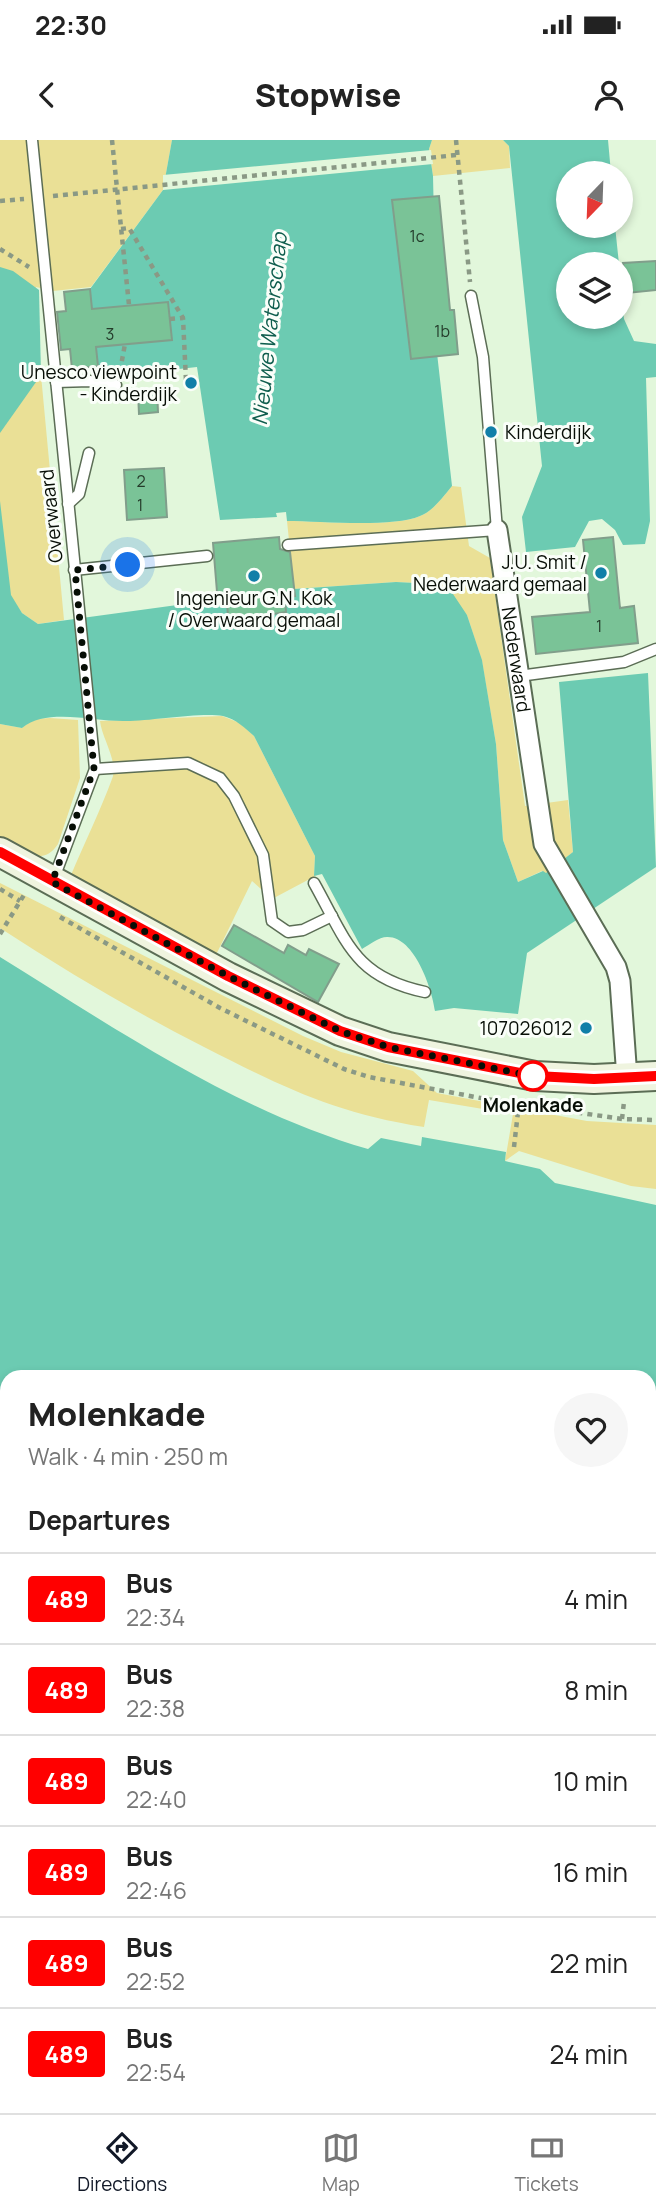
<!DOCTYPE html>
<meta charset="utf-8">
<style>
:root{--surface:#fff;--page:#f6f6f6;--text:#222;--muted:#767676;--line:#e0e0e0;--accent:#111827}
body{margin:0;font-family:Manrope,sans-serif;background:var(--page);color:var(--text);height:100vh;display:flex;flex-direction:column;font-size:26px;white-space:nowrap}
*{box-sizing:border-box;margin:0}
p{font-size:23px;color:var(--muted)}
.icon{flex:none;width:38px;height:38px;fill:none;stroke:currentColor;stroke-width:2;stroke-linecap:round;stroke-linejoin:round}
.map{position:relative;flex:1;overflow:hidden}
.sheet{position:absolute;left:0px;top:1230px;width:656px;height:744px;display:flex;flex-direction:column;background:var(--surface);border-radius:21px 21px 0 0;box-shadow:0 4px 10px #0003}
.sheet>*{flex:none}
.badge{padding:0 14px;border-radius:5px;font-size:24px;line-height:46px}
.needle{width:46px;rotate:203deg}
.tools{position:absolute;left:556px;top:21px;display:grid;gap:14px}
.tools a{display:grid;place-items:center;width:77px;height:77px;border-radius:50%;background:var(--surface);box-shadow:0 4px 10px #0003;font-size:35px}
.you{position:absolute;width:35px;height:35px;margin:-18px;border:5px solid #fff;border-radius:50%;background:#1a73e8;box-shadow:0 0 0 10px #1a73e833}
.map>.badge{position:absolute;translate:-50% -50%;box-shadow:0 0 0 4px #fff}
h2{padding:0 28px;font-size:26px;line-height:63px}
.round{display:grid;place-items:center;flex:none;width:74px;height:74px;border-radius:37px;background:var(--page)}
.overview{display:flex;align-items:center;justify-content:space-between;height:119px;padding:0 28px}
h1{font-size:33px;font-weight:800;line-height:52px}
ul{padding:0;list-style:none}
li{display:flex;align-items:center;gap:21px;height:91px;padding:0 28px;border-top:2px solid var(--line)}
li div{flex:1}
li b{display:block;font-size:26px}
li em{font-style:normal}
li .badge{min-width:77px;font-weight:700;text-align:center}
.status{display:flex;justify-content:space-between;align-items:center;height:49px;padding:0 35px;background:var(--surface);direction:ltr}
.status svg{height:19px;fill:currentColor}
header{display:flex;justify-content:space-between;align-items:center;height:91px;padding:0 28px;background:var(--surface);font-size:32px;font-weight:800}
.dock{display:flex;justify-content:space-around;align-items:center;height:98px;border-top:2px solid var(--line);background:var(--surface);font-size:19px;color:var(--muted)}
.dock a{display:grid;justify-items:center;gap:4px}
.dock .current{color:var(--accent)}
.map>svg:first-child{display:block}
.green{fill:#eae096}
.water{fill:#6ccbb2}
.pier{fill:#e2f7db}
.building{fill:#7ac397;stroke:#819e8b;stroke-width:2}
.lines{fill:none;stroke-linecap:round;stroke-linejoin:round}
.lane-casing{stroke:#5b6d55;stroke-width:13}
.street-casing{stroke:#5b6d55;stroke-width:23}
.secondary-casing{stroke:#5b6d55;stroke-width:32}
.path{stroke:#8a9985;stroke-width:4.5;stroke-dasharray:5 5;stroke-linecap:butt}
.lane{stroke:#fff;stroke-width:10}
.street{stroke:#fff;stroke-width:19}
.secondary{stroke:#eff4df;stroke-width:28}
.line-casing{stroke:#fff;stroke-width:16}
.line{stroke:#f00;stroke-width:10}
.walk{stroke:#070e06;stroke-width:7;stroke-dasharray:0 12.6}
.poi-dot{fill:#117fa8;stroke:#fafef9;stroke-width:2.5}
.stop-dot{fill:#fff;stroke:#f00;stroke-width:3.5}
.labels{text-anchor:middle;stroke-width:6;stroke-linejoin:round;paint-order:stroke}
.number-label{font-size:16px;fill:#243b2a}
.poi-label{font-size:19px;fill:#070e06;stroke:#fafef9;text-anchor:end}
.street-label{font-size:19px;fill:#070e06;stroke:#fafef9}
.stop-label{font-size:19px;font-weight:bold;fill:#070e06;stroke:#fafef9}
.water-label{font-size:21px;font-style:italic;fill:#0e5d4d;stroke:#fafef9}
</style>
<div class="status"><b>22:30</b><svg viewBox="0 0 49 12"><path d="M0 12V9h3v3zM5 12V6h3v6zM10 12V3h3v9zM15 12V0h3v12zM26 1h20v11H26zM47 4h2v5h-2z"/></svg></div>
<header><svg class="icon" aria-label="back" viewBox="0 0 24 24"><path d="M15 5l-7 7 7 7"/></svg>Stopwise<svg class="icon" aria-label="person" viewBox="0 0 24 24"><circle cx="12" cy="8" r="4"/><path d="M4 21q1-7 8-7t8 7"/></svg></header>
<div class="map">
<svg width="656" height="1973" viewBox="0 0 656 1973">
<rect width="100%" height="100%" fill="#e2f7db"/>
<g class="green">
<path d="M0,0H172L163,50L91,147L53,151L36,147L41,235L64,480L38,484L22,473L11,457L0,527Z"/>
<path d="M432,0H503L509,6L510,28L433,36L429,9Z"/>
<path d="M452,346L461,347L469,406L490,418L525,666L568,660L573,712L546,734L542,731L518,742L503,700L496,604L482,521L467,475L435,444L396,442L294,449L287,381C320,381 392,388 420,376C433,371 443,357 452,346Z"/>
<path d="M222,576L240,583L254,596L315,716L314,736L321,733L272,759L252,741L214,819L71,735C84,704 101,669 112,639C119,622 102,599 100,581Z"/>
<path d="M50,578L78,580L80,638L58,704C42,729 19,710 0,698V584L22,588L33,579Z"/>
<path d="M0,743L303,896L341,912L413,931L437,953L587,981L656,985V1049L631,1046L519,1011L505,1021L513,974L429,960L424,987C334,973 283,947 204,907C133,871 66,831 0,788Z"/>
<path d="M7,1908V1931L1,1942L7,1944V1967H160L173,1973H0V1909Z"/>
</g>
<g class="water">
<path d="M172,0H432L429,9L433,36L437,213L452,346C443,357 433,371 420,376C392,388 320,381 287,381L286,372L276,373L277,377L220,380L197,227L134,234L98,226L96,207L172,200L168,162L92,169L90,149L163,50Z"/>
<path d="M503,0H608L611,33H569V86H615L619,124H569V177H621V153L624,179L634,201L656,204V237L646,238L650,381L645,404L623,405L615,390L602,379L589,381L575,407L526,412L522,377L542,326L509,6Z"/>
<path d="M0,127L13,131L39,150L41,235L0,293Z"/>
<path d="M0,361L11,455L22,473L38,484L294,449L396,442L435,444L453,454L467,475L482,520L496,604L503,700L518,742L543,731L546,733L573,712L559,542L648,533L656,727L527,813L518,874L454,868L435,871C432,848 414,796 387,797C379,797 369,805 362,809L322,734L314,736L315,716L254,596C245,588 236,579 223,576C200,572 152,581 126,581C95,582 47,567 22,588L0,584Z"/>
<path d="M0,817C116,889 236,971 368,1009L381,998L421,1006L422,997L506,1012L505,1021L540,1029L555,1043L656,1065V1973H221L207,1967H649V1237H7V1908L0,1909Z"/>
</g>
<path class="pier" d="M431,10L433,24L163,50V35Z"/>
<g class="building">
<path d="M439,56L450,170H454L458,214L411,219L392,60Z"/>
<path d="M656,121V150L627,153L623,123Z"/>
<path d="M90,149L92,169L168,162L172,200L96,207L98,226L72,229L70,209L61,210L57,172L66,171L64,152Z"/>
<path d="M157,250L158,272L139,274L138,252Z"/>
<path d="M164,328L167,377L127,380L124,330Z"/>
<path d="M279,397L280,409L290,412L295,456L285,457L286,472L262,476H228L227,463L218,464L213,403Z"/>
<path d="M613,397L620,468L634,466L638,503L536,514L532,477L590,472L583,400Z"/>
<path d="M234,785L284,813L288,805L306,815L309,809L339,824L318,862L222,806Z"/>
</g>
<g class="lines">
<defs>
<g id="lane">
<path d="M32,0L95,629L54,738"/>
<path d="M56,242L90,241L116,245"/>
<path d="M68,364L79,354L89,313"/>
<path d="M288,405L497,390L483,217L471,156"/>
<path d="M74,430L207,416"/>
<path d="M519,536L624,522L656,509"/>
<path d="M95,629L188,623L220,638L234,656L263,715L272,781L288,792L303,790L332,776"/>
<path d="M314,743C347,802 354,837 425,852"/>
</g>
<g id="street">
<path id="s1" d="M497,390L544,704L616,827L620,841L627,938"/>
</g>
<path id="secondary" d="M0,712L228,837L340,891L388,907L535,936L594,939L656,936"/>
</defs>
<use href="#lane" class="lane-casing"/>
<use href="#street" class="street-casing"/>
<use href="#secondary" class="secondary-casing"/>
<g class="path">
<path d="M112,0L129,165"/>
<path d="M456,0L470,142"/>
<path d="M53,56L457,15"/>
<path d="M0,61L24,59"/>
<path d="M121,89L129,88L183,178"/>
<path d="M0,109L29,127"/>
<path d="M170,179L183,178L186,241"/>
<path d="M120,231L125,204"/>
<path d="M0,749L20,761"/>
<path d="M60,777L220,868L344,929L369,937L486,959L622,979L656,980"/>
<path d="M0,794L24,755"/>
<path d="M622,979L624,962"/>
<path d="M514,1007L519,963"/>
</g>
<use href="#lane" class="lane"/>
<use href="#street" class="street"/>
<use href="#secondary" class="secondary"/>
</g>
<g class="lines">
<defs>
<path id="line" d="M0,712L228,836L340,891L388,907L535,936L594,939L656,936"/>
</defs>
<use href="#line" class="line-casing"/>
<use href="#line" class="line"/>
<path class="walk" d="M128,425L75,430L94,629L52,742L228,836L340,891L388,907L533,936"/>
</g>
<g class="poi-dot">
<circle cx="191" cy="243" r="7"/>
<circle cx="491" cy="292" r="7"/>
<circle cx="601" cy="433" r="7"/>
<circle cx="254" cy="436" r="7"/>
<circle cx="586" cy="888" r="7"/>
</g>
<circle class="stop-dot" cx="533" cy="936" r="14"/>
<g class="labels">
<g class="number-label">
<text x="417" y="102">1c</text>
<text x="442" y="197">1b</text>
<text x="110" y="200">3</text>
<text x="141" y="347">2</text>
<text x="140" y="371">1</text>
<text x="599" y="492">1</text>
</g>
<g class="poi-label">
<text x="177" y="239">Unesco viewpoint<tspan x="177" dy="22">- Kinderdijk</tspan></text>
<text x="505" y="299" text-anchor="start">Kinderdijk</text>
<text x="587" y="429">J.U. Smit /<tspan x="587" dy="22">Nederwaard gemaal</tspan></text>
<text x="254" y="465" text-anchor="middle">Ingenieur G.N. Kok<tspan x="254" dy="22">/ Overwaard gemaal</tspan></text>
<text x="572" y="895">107026012</text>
</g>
<g class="street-label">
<text transform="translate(51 376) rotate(-96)" y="7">Overwaard</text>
<text dy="7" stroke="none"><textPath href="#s1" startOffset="131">Nederwaard</textPath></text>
</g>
<g class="stop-label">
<text x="533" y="972">Molenkade</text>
</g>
<g class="water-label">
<text transform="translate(270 189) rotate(-84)" y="7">Nieuwe Waterschap</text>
</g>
</g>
</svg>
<div class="tools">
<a><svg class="needle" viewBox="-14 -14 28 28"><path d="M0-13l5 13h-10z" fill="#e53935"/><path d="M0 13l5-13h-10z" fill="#767676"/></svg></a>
<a><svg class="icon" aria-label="layers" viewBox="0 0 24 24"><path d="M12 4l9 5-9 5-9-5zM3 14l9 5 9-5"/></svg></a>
</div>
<div class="you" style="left:128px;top:425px"></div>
<section class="sheet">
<div class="overview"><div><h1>Molenkade</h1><p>Walk · 4 min · 250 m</p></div><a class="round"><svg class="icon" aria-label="heart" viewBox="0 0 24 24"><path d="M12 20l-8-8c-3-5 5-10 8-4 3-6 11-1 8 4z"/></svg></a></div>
<h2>Departures</h2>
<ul>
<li><span class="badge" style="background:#f00;color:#fff">489</span><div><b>Bus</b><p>22:34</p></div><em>4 min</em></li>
<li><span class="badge" style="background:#f00;color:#fff">489</span><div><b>Bus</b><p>22:38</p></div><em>8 min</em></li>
<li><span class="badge" style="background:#f00;color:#fff">489</span><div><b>Bus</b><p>22:40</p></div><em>10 min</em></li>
<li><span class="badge" style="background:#f00;color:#fff">489</span><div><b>Bus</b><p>22:46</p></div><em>16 min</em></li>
<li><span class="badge" style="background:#f00;color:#fff">489</span><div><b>Bus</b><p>22:52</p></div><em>22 min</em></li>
<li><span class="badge" style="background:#f00;color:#fff">489</span><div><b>Bus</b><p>22:54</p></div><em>24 min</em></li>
</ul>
</section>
</div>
<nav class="dock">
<a class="current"><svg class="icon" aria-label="directions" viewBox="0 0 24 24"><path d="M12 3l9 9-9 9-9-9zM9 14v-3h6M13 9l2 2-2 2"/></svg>Directions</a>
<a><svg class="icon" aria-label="map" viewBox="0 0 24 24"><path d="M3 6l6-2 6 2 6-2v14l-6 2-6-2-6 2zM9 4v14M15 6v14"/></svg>Map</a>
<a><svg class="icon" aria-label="tickets" viewBox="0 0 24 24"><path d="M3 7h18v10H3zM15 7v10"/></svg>Tickets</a>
</nav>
